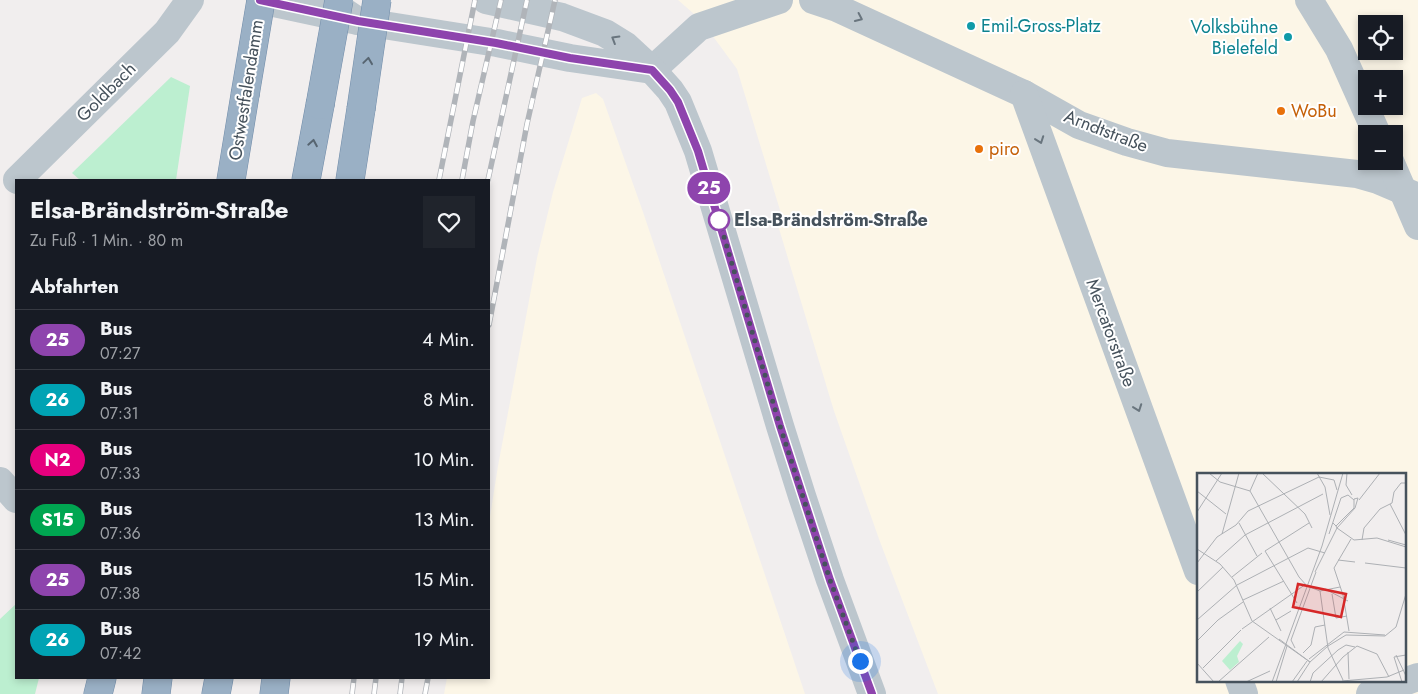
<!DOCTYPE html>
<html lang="de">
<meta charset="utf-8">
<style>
:root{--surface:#171b24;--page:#20242c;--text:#f1f3f6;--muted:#9ea1a6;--line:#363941}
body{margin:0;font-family:Jost,sans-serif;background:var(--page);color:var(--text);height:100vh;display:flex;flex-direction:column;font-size:19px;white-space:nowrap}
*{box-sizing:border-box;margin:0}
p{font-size:16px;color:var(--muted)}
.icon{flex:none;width:28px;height:28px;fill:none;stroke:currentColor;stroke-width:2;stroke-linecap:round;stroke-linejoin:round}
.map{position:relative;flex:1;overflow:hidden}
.drawer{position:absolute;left:15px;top:179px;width:475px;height:500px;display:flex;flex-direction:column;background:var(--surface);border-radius:0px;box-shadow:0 2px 8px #0003}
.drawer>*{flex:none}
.badge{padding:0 10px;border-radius:16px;font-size:18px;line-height:32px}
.fabs{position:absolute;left:1358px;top:15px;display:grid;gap:10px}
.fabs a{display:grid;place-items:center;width:45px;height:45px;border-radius:0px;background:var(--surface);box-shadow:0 2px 8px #0003;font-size:25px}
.you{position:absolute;width:25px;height:25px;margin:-12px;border:4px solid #fff;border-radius:50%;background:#1a73e8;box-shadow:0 0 0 8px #1a73e833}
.map>.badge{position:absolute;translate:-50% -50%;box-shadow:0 0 0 2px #fff}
h2{padding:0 15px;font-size:19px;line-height:45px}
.round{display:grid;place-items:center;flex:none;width:52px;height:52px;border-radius:0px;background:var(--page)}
.summary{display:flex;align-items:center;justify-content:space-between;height:85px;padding:0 15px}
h1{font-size:24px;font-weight:700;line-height:38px}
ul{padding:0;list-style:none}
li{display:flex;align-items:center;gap:15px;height:60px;padding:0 15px;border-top:1px solid var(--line)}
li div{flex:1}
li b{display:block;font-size:19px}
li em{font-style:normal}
li .badge{min-width:55px;font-weight:700;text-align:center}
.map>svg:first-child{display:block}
.commercial{fill:#fcf6e7;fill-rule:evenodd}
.green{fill:#bcefd0}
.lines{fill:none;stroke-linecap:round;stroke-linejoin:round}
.trunk-casing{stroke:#718ca9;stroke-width:29}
.minor{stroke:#bcc6cd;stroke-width:28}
.tertiary{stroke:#bcc6cd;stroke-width:28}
.trunk{stroke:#9ab0c5;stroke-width:28}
.rail-casing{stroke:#b0b4b9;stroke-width:5.5}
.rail{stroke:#fff;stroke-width:4;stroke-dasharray:11;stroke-linecap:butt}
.trunk-bridge-casing{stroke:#718ca9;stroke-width:29;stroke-linecap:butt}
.trunk-bridge{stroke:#9ab0c5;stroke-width:28}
.oneway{stroke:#69757e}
.oneway2{stroke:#576571}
.line-casing{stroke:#fff;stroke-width:11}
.line{stroke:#8e44ad;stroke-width:8}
.walk{stroke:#46525c;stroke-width:5;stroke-dasharray:0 9}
.culture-dot{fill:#0f9aa8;stroke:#fff;stroke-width:2}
.food-dot{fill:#e8710a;stroke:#fff;stroke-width:2}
.stop-dot{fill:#fff;stroke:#8e44ad;stroke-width:2.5}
.labels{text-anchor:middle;stroke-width:4;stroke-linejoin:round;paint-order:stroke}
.culture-label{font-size:18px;fill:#0d838f;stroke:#fff;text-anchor:start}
.street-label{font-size:18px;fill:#46525c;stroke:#fff}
.food-label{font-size:18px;fill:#c56008;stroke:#fff;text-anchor:start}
.stop-label{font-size:18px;font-weight:bold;fill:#46525c;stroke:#fff;text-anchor:start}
.inset-road{fill:none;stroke:#adb0b4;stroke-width:1}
.view{fill:#d62828;fill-opacity:0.15;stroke:#d62828;stroke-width:2.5}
.inset-edge{fill:none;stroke:#46525c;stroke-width:2.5}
</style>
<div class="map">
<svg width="1418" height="694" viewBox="0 0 1418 694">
<rect width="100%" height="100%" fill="#f1eeee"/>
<g class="commercial">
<path d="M678,0H1418V694H938L879,539L834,411L777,222L783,220L737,69L701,20ZM1366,24H1394V51H1366ZM1366,79H1394V106H1366ZM1366,134H1394V161H1366ZM1198,474H1404V680H1198Z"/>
<path d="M596,93L603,99L643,212L805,694H444L447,678H489V523L498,466L537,258L553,192L582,98Z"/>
</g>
<g class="green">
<path d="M171,77L190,86L176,180H80L72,173Z"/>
<path d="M16,604V678H39L35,694H0V619Z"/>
</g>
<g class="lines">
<defs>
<g id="trunk">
<path d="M231,180L245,95"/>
<path d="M306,180L320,105"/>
<path d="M350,180L361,109"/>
<path d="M98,694L102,678"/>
<path d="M156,694L158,678"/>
<path d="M216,694L219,678"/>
<path d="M274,694L276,678"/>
</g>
</defs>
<use href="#trunk" class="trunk-casing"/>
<g class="minor">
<path d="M260,0L358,21"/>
<path d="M813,0L837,8L1024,94L1079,125L1127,142L1167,153L1357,174L1378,180L1418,197"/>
<path d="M1309,0L1339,49L1377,134"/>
<path d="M652,70L699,27L779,0"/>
<path d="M1024,94L1198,571"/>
<path d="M1390,161L1418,226"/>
<path d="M17,180L167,32L190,0"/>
<path d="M0,481L16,499"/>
<path d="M1239,680L1244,694"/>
<path d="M1370,694L1418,677"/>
</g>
<g class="tertiary">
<path d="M327,0L358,21L497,43L570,58L652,70"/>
<path d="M486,0L562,17L605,33L626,46L652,70L670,90L678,102L698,151L780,426L802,496L830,580L872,694"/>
</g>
<use href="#trunk" class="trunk"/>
<defs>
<g id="rail">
<path d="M439,180L475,0"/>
<path d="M462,180L473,121L501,0"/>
<path d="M488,180L527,0"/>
<path d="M489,325L527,124L555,0"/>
<path d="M352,694L354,678"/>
<path d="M374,694L376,678"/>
<path d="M400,694L402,678"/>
<path d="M425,694L428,678"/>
</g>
</defs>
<use href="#rail" class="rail-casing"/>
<use href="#rail" class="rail"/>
<defs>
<g id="trunk-bridge">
<path d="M245,95L261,0"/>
<path d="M320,105L339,0"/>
<path d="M361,109L377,0"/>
</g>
</defs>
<use href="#trunk-bridge" class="trunk-bridge-casing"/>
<use href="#trunk-bridge" class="trunk-bridge"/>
</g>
<defs><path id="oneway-chevron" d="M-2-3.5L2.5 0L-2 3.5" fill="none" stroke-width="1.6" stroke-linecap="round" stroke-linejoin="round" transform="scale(1.25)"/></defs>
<g class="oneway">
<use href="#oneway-chevron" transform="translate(859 18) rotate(25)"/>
<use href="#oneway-chevron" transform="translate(615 39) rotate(-149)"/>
<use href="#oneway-chevron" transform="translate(1040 140) rotate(70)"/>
<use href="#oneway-chevron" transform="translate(1138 408) rotate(70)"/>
</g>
<g class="oneway2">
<use href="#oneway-chevron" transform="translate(368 61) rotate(-82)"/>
<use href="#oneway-chevron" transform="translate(313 143) rotate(-80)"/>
</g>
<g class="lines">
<defs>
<path id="line" d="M260,0L358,21L496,43L570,58L652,70L670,90L678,102L698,151L780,426L830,580L872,694"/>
</defs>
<use href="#line" class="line-casing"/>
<use href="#line" class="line"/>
<path class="walk" d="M719,220L780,426L830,580L860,661"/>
</g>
<g class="culture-dot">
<circle cx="971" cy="26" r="5"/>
<circle cx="1288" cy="37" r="5"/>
</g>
<g class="food-dot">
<circle cx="1281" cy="111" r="5"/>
<circle cx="979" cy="149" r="5"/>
</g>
<circle class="stop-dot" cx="719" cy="220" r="10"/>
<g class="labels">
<g class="culture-label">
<text x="981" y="32">Emil-Gross-Platz</text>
<text x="1278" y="33" text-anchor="end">Volksbühne<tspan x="1278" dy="21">Bielefeld</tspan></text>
</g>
<g class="street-label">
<text transform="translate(246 90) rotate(-81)" y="6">Ostwestfalendamm</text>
<text transform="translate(106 92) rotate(-45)" y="6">Goldbach</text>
<text transform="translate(1106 131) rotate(21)" y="6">Arndtstraße</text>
<text transform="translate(1111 333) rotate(70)" y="6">Mercatorstraße</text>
</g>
<g class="food-label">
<text x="1291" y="117">WoBu</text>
<text x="989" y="155">piro</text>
</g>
<g class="stop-label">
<text x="734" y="226">Elsa-Brändström-Straße</text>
</g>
</g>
<g transform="translate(1197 473)">
<rect width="209" height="209" fill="#f1eeee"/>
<path d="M43,168L46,171L40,183L42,189L33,197L25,188Z" fill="#bcefd0"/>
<path class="inset-road" d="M12,0L23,9L53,18M65,0L108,41L115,55M120,0L128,14L133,42M150,0L149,12L155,22M122,4L137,7L140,17M0,18L29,41M53,18L102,104L110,113L123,118M53,18L61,0M162,27L183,0M193,31L209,62M0,39L25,0M42,50L60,83M136,50L139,53L140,55L158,35L161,25L157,26V35L139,53M25,61L42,0M132,61L144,25L151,22L157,27M165,67L167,55L183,36L195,30L197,19L204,10H209M191,67L209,72M0,76L23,91L37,107L55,148L113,189M141,87L158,89M19,88L48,62L126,21M0,90L20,64L39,52L51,38L122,4M168,90L209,95M118,99L140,55L157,67L180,65L209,74M35,104L65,80M128,116L151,128M123,118L131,175L146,207M123,118L143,114M0,119L26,94M135,121L139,145L150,143M46,127L87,108M100,130L68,78L112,50M73,135L84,158M0,147L40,112L111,75L128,80M79,147L94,138M45,156L109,111M152,158L146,122L137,95L154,66M82,166L113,189M0,168L21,147L46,129M98,175L94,167L119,99M151,179L152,206M106,180L114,172L118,154L128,152M199,182L209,203M112,186L147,159L188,162M113,189L131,173L149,162L188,163L199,154L209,121M0,190L17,209M6,195L44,157M145,208L190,204L207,197M21,209L72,164M49,209L73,198M75,209L125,73L146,0M79,209L90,173M95,209L110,188M100,209L113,189M113,209L116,200L141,177L149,172L158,174M124,209L146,184L160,173L180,181L192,204M205,209L197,184L209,182"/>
<path class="view" d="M101,111L149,121L144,144L96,134Z"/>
<rect width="209" height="209" class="inset-edge"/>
</g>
</svg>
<div class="fabs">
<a><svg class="icon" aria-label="locate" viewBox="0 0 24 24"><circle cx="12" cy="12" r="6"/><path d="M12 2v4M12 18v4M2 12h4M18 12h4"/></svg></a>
<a>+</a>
<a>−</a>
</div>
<div class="you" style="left:860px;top:661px"></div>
<b class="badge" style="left:709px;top:188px;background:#8e44ad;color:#fff">25</b>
<section class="drawer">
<div class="summary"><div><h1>Elsa-Brändström-Straße</h1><p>Zu Fuß · 1 Min. · 80 m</p></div><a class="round"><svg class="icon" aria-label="heart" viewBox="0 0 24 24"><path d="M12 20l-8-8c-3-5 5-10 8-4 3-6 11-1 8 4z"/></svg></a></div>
<h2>Abfahrten</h2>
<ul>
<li><span class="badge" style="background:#8e44ad;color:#fff">25</span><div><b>Bus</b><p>07:27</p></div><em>4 Min.</em></li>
<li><span class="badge" style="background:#00a3b4;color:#fff">26</span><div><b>Bus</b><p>07:31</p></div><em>8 Min.</em></li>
<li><span class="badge" style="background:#e6007e;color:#fff">N2</span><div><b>Bus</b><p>07:33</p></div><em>10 Min.</em></li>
<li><span class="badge" style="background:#00a651;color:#fff">S15</span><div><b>Bus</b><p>07:36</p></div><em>13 Min.</em></li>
<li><span class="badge" style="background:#8e44ad;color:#fff">25</span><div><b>Bus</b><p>07:38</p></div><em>15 Min.</em></li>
<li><span class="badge" style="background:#00a3b4;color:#fff">26</span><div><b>Bus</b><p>07:42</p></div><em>19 Min.</em></li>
</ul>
</section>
</div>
